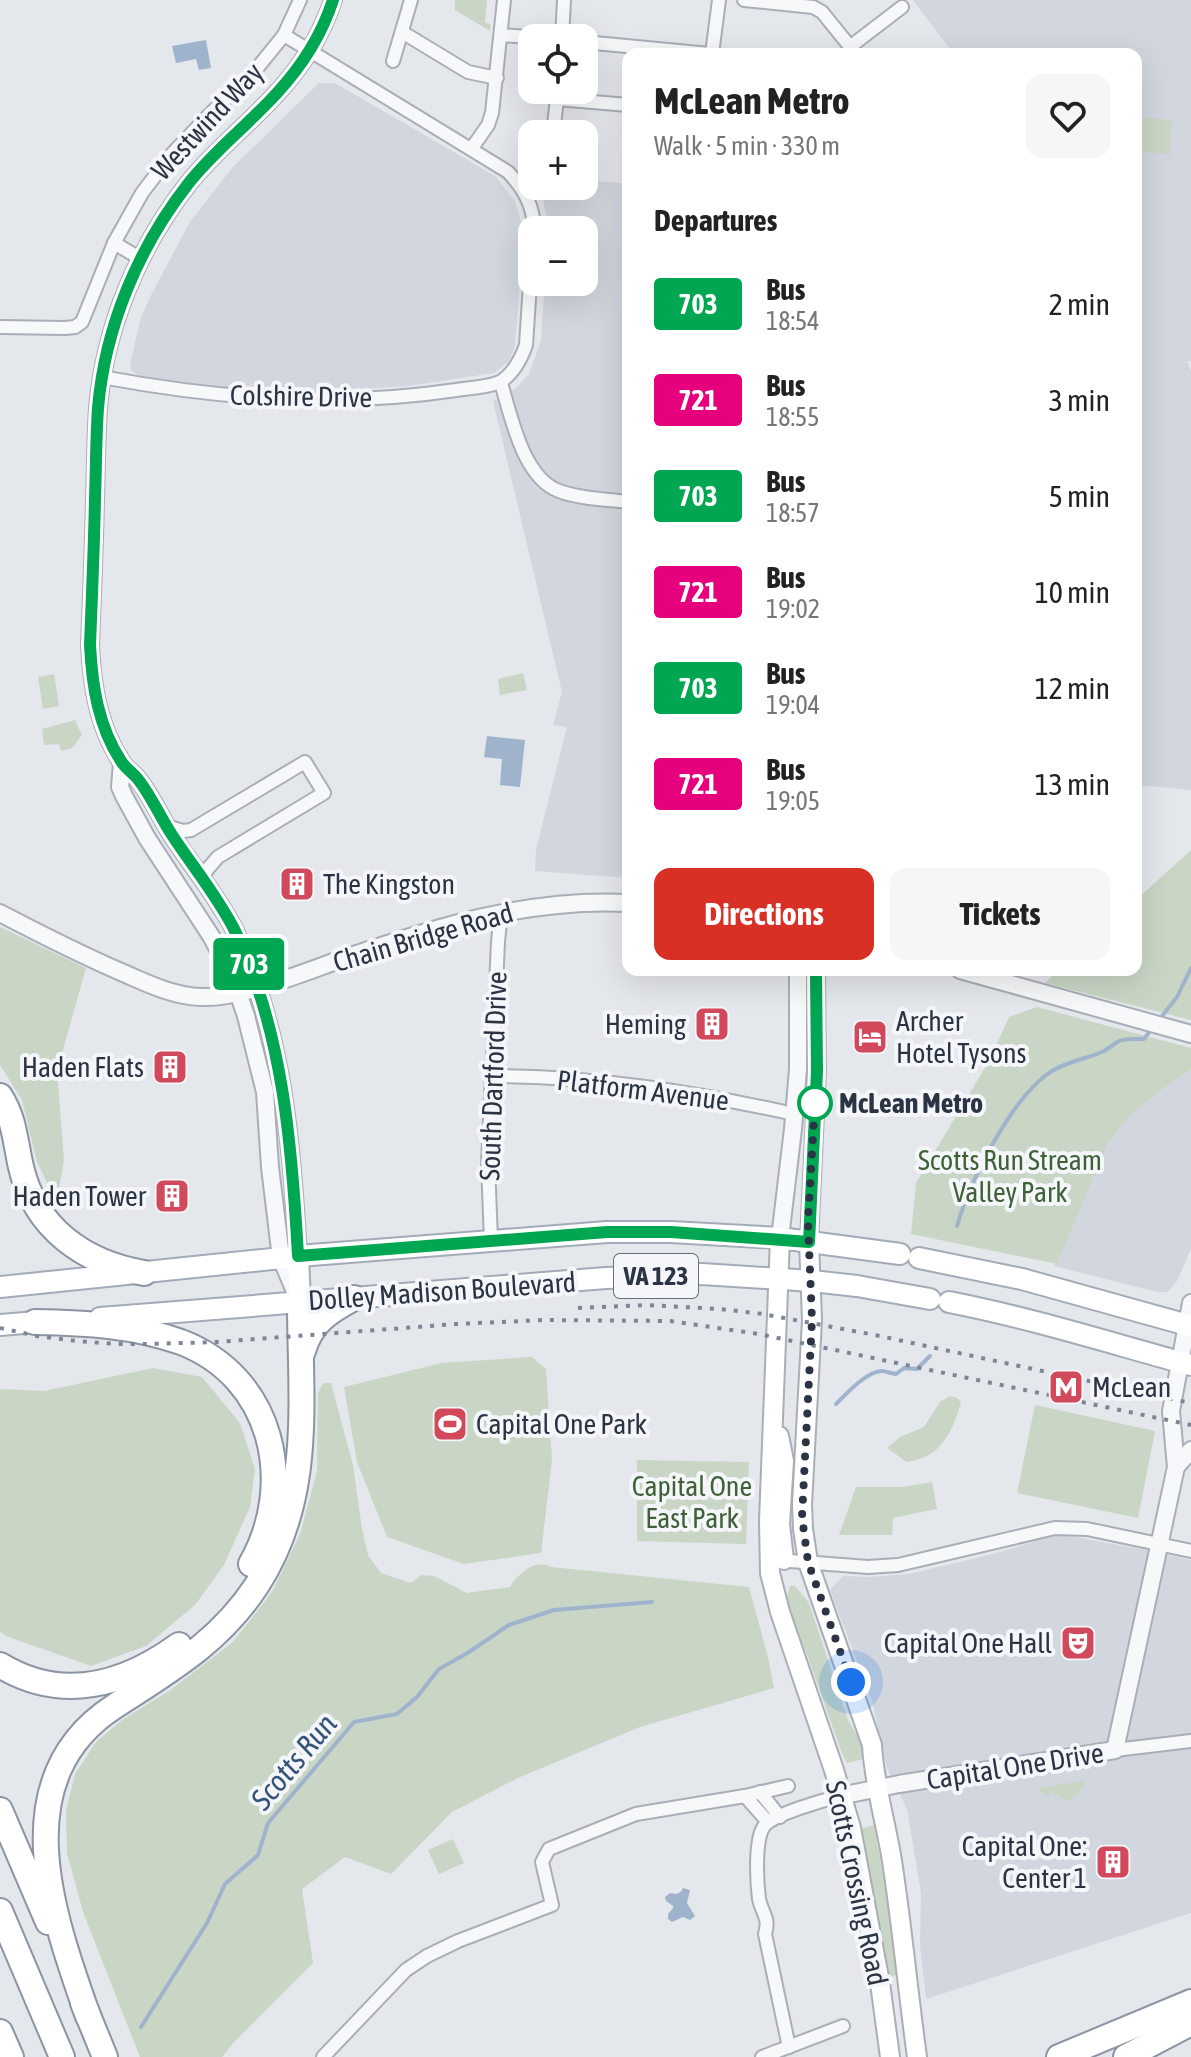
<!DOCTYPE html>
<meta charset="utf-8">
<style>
:root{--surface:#fff;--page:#f6f6f6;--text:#222;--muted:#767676;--accent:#d93025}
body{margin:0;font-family:"Asap Condensed",sans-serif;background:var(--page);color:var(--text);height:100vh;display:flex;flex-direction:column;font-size:30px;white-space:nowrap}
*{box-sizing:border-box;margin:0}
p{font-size:26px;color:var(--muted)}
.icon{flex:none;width:44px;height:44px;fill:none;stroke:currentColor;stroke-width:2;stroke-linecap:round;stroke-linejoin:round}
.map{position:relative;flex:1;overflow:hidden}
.side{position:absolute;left:622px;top:48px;width:520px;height:928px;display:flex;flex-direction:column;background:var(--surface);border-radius:16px;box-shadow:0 8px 32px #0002}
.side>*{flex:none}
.badge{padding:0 16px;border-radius:6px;font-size:28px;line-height:52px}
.tools{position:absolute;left:518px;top:24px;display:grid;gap:16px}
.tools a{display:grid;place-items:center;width:80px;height:80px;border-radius:16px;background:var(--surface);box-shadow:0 8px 32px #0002;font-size:40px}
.you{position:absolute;width:40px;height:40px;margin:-20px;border:6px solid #fff;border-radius:50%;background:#1a73e8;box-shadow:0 0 0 12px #1a73e833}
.map>.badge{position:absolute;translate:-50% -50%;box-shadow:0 0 0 4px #fff}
h2{padding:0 32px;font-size:30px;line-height:72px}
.round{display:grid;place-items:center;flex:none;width:84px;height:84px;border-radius:16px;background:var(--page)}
.headline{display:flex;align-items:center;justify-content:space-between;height:136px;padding:0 32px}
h1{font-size:38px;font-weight:700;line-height:60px}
.cta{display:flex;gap:16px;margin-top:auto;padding:16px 32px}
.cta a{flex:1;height:92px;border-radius:16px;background:var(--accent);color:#fff;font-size:32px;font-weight:700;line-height:92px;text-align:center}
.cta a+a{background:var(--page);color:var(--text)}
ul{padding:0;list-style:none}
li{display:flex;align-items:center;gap:24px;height:96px;padding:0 32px}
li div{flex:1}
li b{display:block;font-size:30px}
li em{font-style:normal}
li .badge{min-width:88px;font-weight:700;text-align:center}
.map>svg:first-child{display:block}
.built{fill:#d2d6de}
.green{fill:#c9d6c5}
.water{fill:#9fb4cc}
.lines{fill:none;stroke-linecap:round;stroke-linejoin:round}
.stream{stroke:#9fb4cc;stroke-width:4}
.minor-casing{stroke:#a9aeb7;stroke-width:16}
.tertiary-casing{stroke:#a9aeb7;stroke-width:20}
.secondary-casing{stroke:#a9aeb7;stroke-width:22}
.primary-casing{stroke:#a3abb8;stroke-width:24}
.motorway-casing{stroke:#8b94a3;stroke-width:28}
.minor{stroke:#f7f8fa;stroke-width:12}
.tertiary{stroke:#f7f8fa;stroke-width:16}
.secondary{stroke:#fff;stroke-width:18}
.primary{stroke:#fff;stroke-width:20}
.motorway{stroke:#fff;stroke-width:24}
.rail{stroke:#7d8696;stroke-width:4;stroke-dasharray:4 8;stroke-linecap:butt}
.line-casing{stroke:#fff;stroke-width:18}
.line{stroke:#00a651;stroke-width:12}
.walk{stroke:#2b3445;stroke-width:8;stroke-dasharray:0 14.4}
.stop-dot{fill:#fff;stroke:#00a651;stroke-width:4}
.labels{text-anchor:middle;stroke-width:8;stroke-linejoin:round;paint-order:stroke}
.shield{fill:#f4f6f9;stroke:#676e7b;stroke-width:2}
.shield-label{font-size:26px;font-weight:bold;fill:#2b3445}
.street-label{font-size:28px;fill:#2b3445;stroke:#f4f6f9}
.poi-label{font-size:28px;fill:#2b3445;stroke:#f4f6f9;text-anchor:end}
.stop-label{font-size:28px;font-weight:bold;fill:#2b3445;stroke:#f4f6f9;text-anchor:start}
.park-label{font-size:28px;fill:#3f6138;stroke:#f4f6f9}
.water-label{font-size:30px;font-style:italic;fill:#34527a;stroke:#f4f6f9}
</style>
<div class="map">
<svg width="1191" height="2057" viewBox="0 0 1191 2057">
<rect width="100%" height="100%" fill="#e4e7ec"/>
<g class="built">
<path d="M913,0H1191V361H1187L1191,371V790L1136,785V54H954Z"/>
<path d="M319,83H335L495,176L515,201L524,232L515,346L509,361L494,373L408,386L311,392L211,387L143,378L132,371L130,365L140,321L150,297L190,222L232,168Z"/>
<path d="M584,180L628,184V878L535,871L536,849L567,727L553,725L562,692L493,401L515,389L529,374L541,340L545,282H584V230H549L543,199L536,186H584Z"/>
<path d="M1191,1055V1248L1177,1281L1168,1292H1157L1054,1266L1101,1132Z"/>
<path d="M1059,1534L1141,1549L1191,1560V1913L926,1999L920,1945L921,1893L907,1809L887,1768L872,1700L830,1590L843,1576L870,1577L909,1574L997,1553Z"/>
</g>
<g class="green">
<path d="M455,0H487L485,23L491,24L490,31L455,10Z"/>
<path d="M1136,117L1172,120L1170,154L1136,151Z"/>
<path d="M523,673L527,690L500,695L498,679Z"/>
<path d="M54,674L59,706L43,709L38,677Z"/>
<path d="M75,720L82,735L72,748L61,751L59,744L44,745L42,729Z"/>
<path d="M1191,850V1020L1045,983L1059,970H1136V900Z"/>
<path d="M0,927L86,968L57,1071L64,1160L58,1194L51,1191L37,1162L22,1100L0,1065Z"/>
<path d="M1037,1007L1191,1048V1069L1170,1083L1131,1114L1108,1142L1057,1264L911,1234L916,1183L989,1061L1009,1017Z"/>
<path d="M532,1357L546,1369L552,1460L541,1553L464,1564L387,1537L357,1462L344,1387L442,1363Z"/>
<path d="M153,1368L202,1377L240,1423L255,1469L250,1507L224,1565L195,1605L146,1646L91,1666L6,1636L0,1631V1389L44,1391Z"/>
<path d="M323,1383H331L353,1465L362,1529L368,1555L381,1573L411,1583L422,1575L434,1576L467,1593L510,1587C519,1573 535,1558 551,1567L749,1587L768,1657L774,1688L640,1727L518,1778L452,1812L391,1874L345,1857L302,1889L313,1963L235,2041L222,2057H140L83,1912L67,1853L66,1811L75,1774L96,1742L122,1720L169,1691L233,1642L272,1592L300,1534L317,1471L318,1393Z"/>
<path d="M950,1396L957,1398L961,1402C953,1431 941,1458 907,1462L887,1448L900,1437L924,1427L940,1402Z"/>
<path d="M1035,1405L1155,1431L1138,1518L1017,1493Z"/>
<path d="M637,1460L749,1462L746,1544L637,1541Z"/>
<path d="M932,1482L937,1509L893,1518L892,1535H839L856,1487H903Z"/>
<path d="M790,1586H795L809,1603L848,1720L865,1749L864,1759L847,1763L843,1756L806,1652L788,1618L786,1601Z"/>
<path d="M1081,1781L1085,1785L1084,1787L1069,1802L1052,1792L1048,1796L1039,1791L1038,1788Z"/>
<path d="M874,1825C882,1875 894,1924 899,1974L886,1979L863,1864L860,1829Z"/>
<path d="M453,1839L464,1863L439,1874L428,1850Z"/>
</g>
<g class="water">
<path d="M206,40L211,68L199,70L196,59L176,63L172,46Z"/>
<path d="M487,736L525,740L520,787L500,785L502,759L484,757Z"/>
<path d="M683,1888L690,1890L687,1903L695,1916L690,1920L683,1917L672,1922L668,1919V1914L673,1908V1906L666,1901L665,1897L670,1893C676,1894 680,1895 683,1888Z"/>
</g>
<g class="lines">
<g class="stream">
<path d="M1159,1020L1177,997L1191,968"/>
<path d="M957,1226C970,1181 1012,1096 1052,1071C1068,1061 1087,1059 1104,1051C1109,1048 1114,1044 1119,1041C1127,1038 1136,1039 1144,1039L1153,1027"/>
<path d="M836,1404C846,1394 867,1371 882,1371C883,1371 895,1374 896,1374L904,1368L917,1369L930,1356"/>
<path d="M141,2027L207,1923L225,1884L258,1855L268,1823L354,1722L397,1714L417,1697L439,1669L469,1652L509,1625L554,1610L652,1602"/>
</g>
<defs>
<g id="minor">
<path d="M744,0L813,7L822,12L856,54"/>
<path d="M402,32L468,72L497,78"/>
<path d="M284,35L508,172C524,189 534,206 534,230"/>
<path d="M501,35L542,38"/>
<path d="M562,38L564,0"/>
<path d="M584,42L710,54"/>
<path d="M851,46L902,7"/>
<path d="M712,54L719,0"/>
<path d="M393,61L411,0"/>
<path d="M557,99L628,105"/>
<path d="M553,134L558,90"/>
<path d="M472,148L488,125L492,113L504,0"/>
<path d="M114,243L141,259"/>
<path d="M0,327L65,328L75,327L82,322L114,243L142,193L171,155L213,111L254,72L284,35L300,0"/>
<path d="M102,377C219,399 337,408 456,390C467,388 494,387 503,380C515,371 521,359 526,345L532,253"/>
<path d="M501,383C511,416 523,478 559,491C580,499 606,499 628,502"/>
<path d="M166,826L183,831L191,830L305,762L324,793L218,857L205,872V883"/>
<path d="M491,1076C594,1076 694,1092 794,1114"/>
<path d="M491,1241L488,1163L498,942L501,912"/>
<path d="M777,1560L868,1567L898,1565L1055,1528L1087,1529L1191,1551"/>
<path d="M1115,1750L1191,1741"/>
<path d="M760,1792L780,1817"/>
<path d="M745,1796L768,1822"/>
<path d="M789,2047L765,1934C770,1917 762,1914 759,1899C757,1883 754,1837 765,1825C775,1814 824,1800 840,1796"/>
<path d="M323,2057L406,1970L427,1956L458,1941L552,1905L542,1862L549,1849L636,1814L745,1796L788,1786"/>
<path d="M762,2057L843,2026"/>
</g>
<g id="tertiary">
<path d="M122,763L120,787L124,796L147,838L211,936L232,975L246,1016L265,1092L270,1167L281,1258L296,1294"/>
<path d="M0,913C40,934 80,954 121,972C147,983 172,996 201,997C240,999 304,972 342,959C437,927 527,898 628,903"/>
<path d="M960,970L1191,1034"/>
<path d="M780,1238L793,1129L798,1069V974L801,970"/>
<path d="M809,1242L817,1071L816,972L814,970"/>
<path d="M298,1256C292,1146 283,1032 235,931C219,899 195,870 175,840C162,821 152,796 137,778C132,772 125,768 121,761C98,726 92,685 90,645C92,596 94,548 95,499C96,469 96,438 98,408C105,327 138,248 188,184C214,151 248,125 277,93C301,67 322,34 333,0"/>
<path d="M1176,1467L1191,1450"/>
<path d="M840,1796L899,1784L1115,1750L1176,1467L1171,1411L1191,1303"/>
</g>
<g id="secondary">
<path d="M780,1238L769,1521L770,1573L780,1612L834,1770L851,1828L880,1983L890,2057"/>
<path d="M809,1242L812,1320L802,1504L803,1529L808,1562L872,1745C874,1784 886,1823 892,1861C902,1926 908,1992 917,2057"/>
<path d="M779,1436L784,1461L780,1524L784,1560"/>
</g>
<g id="primary">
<path d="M298,1256L300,1302"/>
<path d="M919,1258L1022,1279L1191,1326"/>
<path d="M0,1287L311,1255L607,1232H671L780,1238L900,1254"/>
<path d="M949,1302C1031,1318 1110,1343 1191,1365"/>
<path d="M100,1318L606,1278L702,1274L812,1281L857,1286L930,1299"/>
<path d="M0,1325L48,1321"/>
</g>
<g id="motorway">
<path d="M0,1096C15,1120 15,1141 21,1167C35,1228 84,1263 144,1273"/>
<path d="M35,1322C85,1323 133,1325 181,1342C273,1377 297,1483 251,1564"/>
<path d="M303,1351C311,1322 330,1311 354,1298"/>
<path d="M0,1665C62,1703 124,1685 179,1645"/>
<path d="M0,1810L48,1922"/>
<path d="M0,1911L62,2057"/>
<path d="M83,2003L105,2057"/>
<path d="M88,2016C52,1914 3,1778 115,1706C169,1671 220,1642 257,1585C314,1497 300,1402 300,1302"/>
<path d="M0,2032L11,2057"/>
<path d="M1059,2057L1191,2002"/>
<path d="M1126,2057L1191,2023"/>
</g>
</defs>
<use href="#minor" class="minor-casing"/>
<use href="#tertiary" class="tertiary-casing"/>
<use href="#secondary" class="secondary-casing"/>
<use href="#primary" class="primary-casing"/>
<use href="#motorway" class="motorway-casing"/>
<use href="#minor" class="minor"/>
<use href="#tertiary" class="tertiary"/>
<use href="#secondary" class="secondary"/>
<use href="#primary" class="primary"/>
<use href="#motorway" class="motorway"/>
<g class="rail">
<path d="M578,1308L647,1305L720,1309L763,1314L875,1335L1191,1403"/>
<path d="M0,1328L37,1336L76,1341L117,1344H148L216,1342L457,1324L544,1320L670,1321L759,1334L1191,1425"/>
</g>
</g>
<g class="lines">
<defs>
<path id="line" d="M333,0C322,34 301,67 277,93C248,125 214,151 188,184C138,248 105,327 98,408C96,438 96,469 95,499C94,548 92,596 90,645C92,685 98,726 121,761C125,768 132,772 137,778C151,795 160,817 172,835C193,867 218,897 235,931C283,1032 292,1146 298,1256L607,1232H671L809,1242L817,1071L816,972L814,970"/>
</defs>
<use href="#line" class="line-casing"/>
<use href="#line" class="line"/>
<path class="walk" d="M815,1103V1100L808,1221L812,1320L802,1517L808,1562L851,1682"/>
</g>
<defs>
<symbol id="building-square" viewBox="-11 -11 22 22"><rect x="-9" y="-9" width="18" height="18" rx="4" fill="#d1495b" stroke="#f4f6f9"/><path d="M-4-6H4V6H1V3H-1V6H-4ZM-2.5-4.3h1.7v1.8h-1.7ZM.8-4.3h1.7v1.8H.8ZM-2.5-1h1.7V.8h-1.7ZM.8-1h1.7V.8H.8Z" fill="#fff"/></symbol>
<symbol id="hotel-square" viewBox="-11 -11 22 22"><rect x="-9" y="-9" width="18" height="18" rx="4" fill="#d1495b" stroke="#f4f6f9"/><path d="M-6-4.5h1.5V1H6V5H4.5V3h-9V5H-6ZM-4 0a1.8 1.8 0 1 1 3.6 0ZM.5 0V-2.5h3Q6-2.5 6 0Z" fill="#fff"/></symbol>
<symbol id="metro-square" viewBox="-11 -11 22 22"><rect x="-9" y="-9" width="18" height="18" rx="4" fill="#d1495b" stroke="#f4f6f9"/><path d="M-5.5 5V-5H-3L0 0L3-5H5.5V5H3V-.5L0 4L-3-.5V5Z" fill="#fff"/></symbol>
<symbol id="stadium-square" viewBox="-11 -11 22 22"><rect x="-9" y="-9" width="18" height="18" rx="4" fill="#d1495b" stroke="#f4f6f9"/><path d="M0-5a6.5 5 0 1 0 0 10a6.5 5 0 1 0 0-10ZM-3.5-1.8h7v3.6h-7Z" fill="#fff"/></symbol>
<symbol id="theatre-square" viewBox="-11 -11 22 22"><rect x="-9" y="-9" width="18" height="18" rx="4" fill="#d1495b" stroke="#f4f6f9"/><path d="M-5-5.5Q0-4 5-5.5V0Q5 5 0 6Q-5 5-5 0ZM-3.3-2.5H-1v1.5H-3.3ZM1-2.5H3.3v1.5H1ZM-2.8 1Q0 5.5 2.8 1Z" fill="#fff"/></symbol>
</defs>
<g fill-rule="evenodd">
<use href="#building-square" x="277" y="864" width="40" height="40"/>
<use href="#building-square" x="692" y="1004" width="40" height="40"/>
<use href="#hotel-square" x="850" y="1017" width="40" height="40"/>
<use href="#building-square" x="150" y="1047" width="40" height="40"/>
<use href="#building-square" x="152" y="1176" width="40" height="40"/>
<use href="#metro-square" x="1046" y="1367" width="40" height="40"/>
<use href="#stadium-square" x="430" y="1404" width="40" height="40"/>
<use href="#theatre-square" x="1058" y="1623" width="40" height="40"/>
<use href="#building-square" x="1093" y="1842" width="40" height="40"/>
</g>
<circle class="stop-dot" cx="815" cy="1103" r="16"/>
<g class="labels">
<rect class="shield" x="614" y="1254" width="84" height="44" rx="6"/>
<g class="shield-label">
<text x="656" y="1285">VA 123</text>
</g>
<g class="street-label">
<text transform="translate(207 121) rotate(-47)" y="10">Westwind Way</text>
<text transform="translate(301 396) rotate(1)" y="10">Colshire Drive</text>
<text transform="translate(423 937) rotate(-16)" y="10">Chain Bridge Road</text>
<text transform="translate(493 1076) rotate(-88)" y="10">South Dartford Drive</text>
<text transform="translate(643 1090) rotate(7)" y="10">Platform Avenue</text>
<text transform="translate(442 1291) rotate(-4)" y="10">Dolley Madison Boulevard</text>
<text transform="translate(1015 1766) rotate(-9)" y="10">Capital One Drive</text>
<text transform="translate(857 1883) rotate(78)" y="10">Scotts Crossing Road</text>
</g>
<g class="poi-label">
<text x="323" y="894" text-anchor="start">The Kingston</text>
<text x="896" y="1031" text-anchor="start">Archer<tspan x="896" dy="32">Hotel Tysons</tspan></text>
<text x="686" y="1034">Heming</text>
<text x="144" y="1077">Haden Flats</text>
<text x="146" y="1206">Haden Tower</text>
<text x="1092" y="1397" text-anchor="start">McLean</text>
<text x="476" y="1434" text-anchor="start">Capital One Park</text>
<text x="1052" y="1653">Capital One Hall</text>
<text x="1087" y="1856">Capital One:<tspan x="1087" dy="32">Center 1</tspan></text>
</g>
<g class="stop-label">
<text x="839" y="1113">McLean Metro</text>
</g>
<g class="park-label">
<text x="1010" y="1170">Scotts Run Stream<tspan x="1010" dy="32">Valley Park</tspan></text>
<text x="692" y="1496">Capital One<tspan x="692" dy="32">East Park</tspan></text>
</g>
<g class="water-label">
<text transform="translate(294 1762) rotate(-50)" y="10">Scotts Run</text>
</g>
</g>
</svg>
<div class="tools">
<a><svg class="icon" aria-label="locate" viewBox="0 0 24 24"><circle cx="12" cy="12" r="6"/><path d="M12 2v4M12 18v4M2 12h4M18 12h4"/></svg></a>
<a>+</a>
<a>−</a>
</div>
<div class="you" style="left:851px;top:1682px"></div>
<b class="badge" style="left:249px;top:964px;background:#00a651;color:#fff">703</b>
<section class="side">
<div class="headline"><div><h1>McLean Metro</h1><p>Walk · 5 min · 330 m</p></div><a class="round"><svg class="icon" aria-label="heart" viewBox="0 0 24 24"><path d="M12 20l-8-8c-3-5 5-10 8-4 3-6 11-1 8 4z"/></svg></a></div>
<h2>Departures</h2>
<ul>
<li><span class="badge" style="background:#00a651;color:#fff">703</span><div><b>Bus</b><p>18:54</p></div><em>2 min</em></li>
<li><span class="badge" style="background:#e6007e;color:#fff">721</span><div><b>Bus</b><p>18:55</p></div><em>3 min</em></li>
<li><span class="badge" style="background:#00a651;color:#fff">703</span><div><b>Bus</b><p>18:57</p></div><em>5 min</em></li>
<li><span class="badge" style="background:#e6007e;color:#fff">721</span><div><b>Bus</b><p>19:02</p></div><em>10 min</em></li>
<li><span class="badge" style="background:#00a651;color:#fff">703</span><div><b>Bus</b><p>19:04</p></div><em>12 min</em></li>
<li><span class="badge" style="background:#e6007e;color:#fff">721</span><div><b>Bus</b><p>19:05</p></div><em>13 min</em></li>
</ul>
<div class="cta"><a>Directions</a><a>Tickets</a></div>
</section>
</div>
